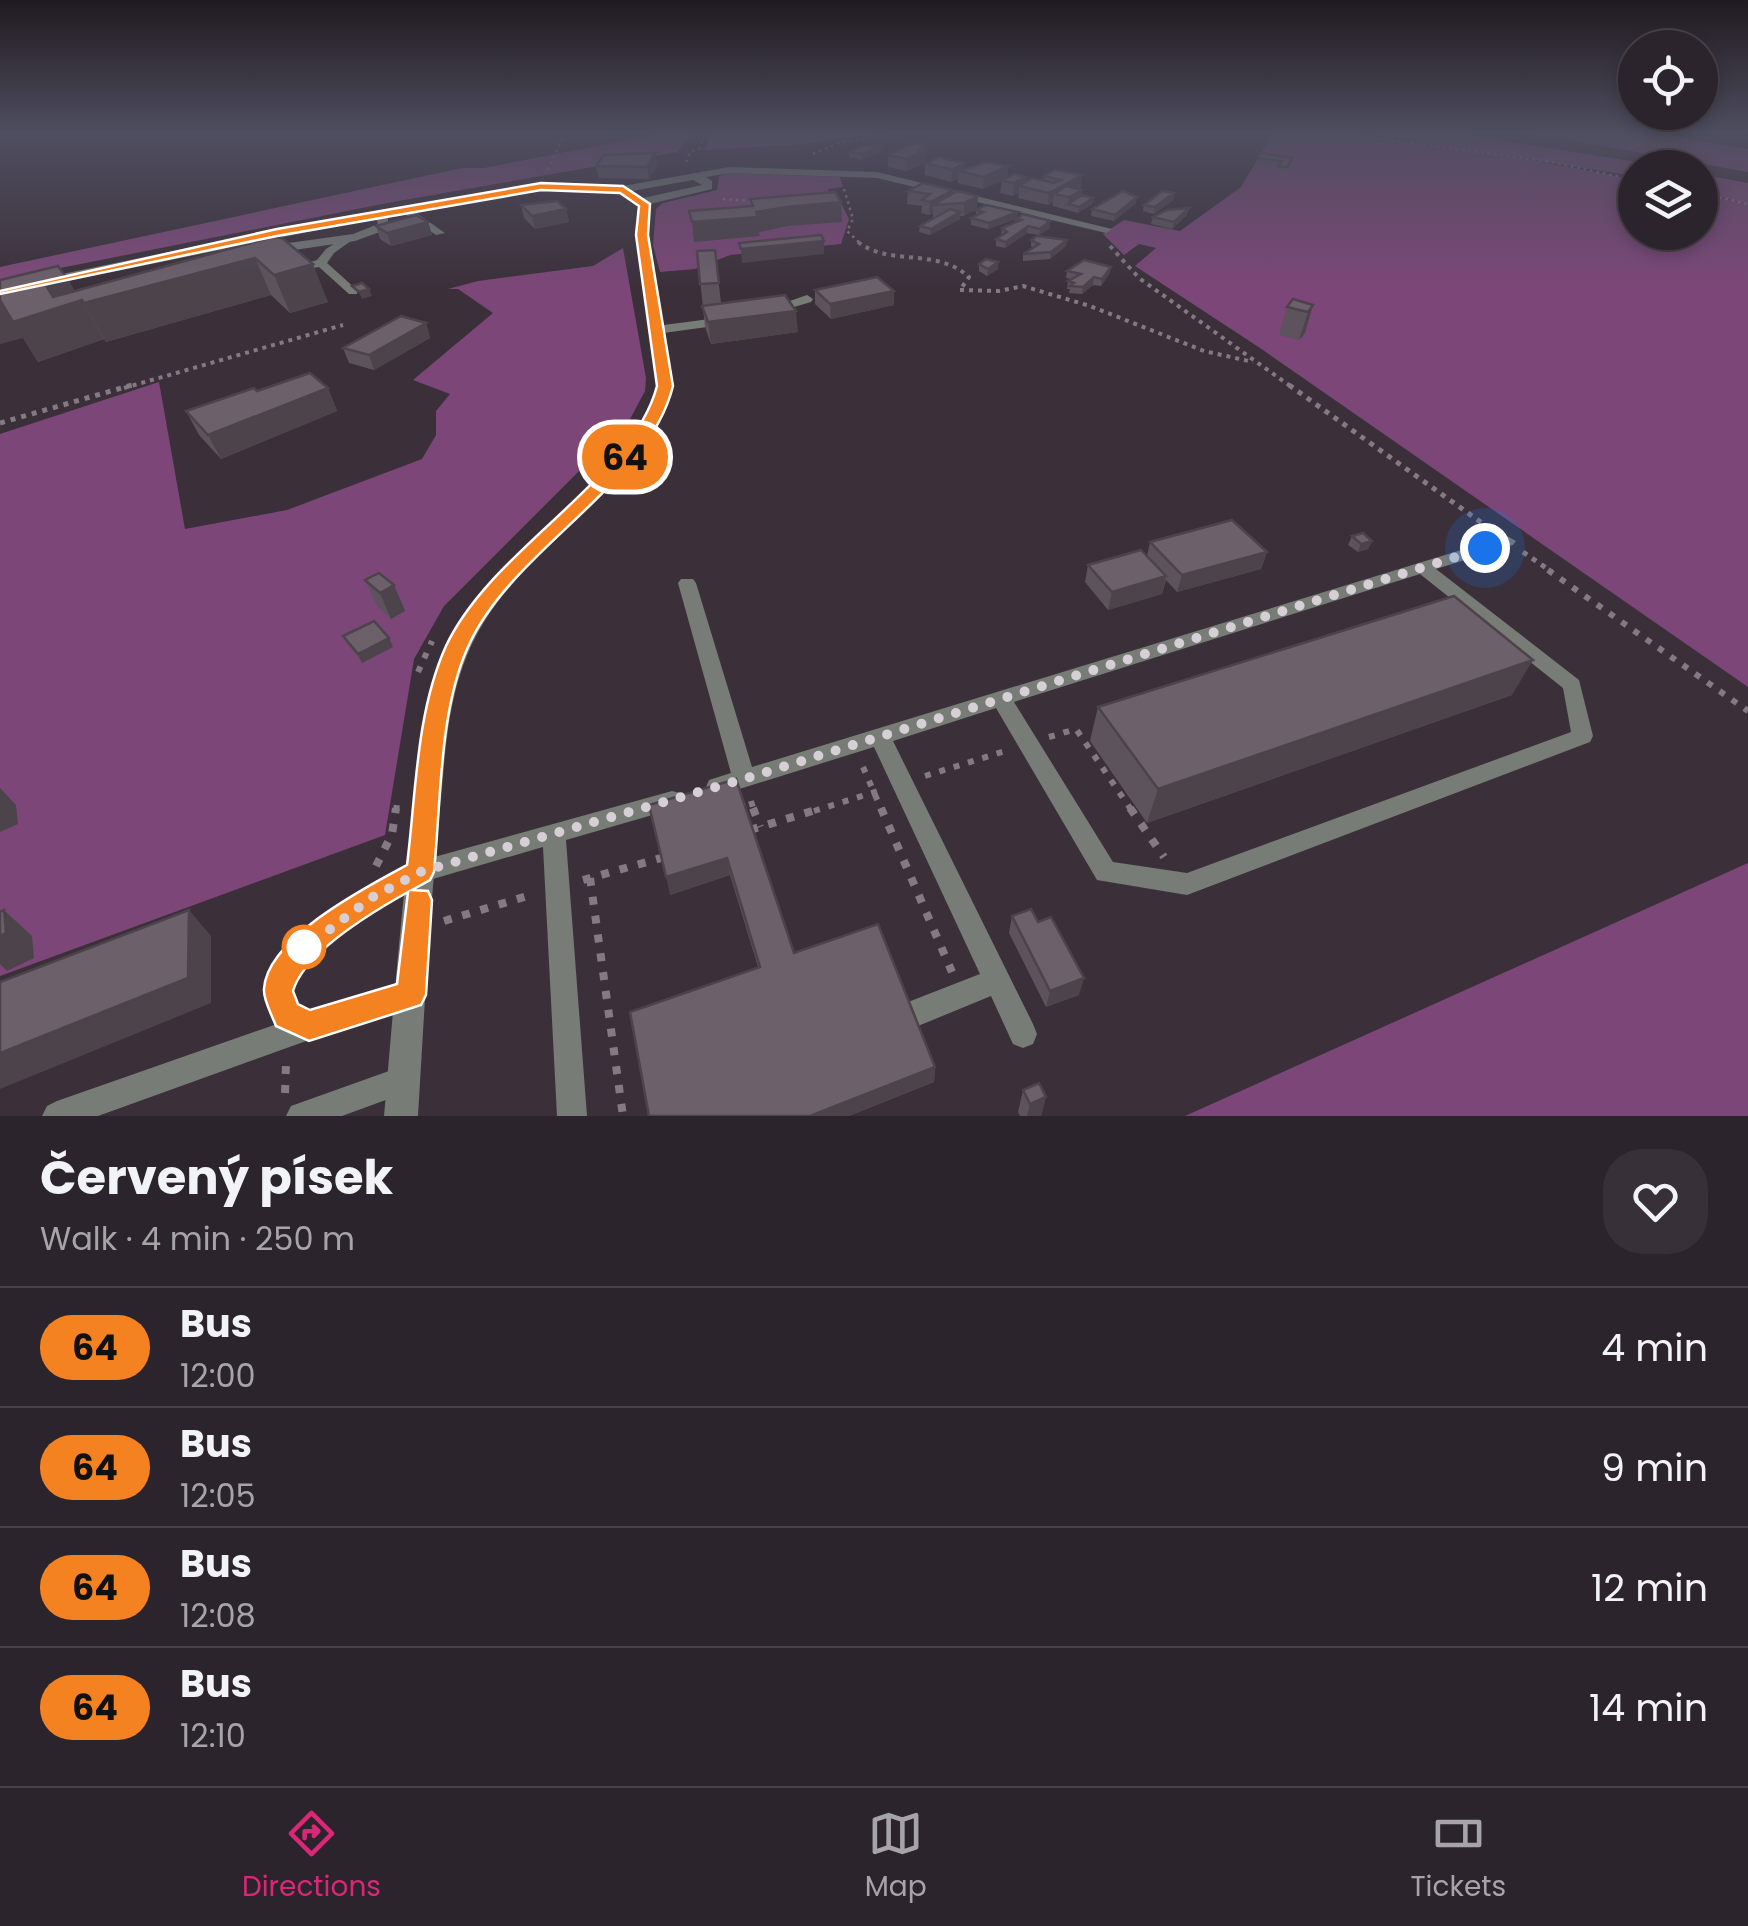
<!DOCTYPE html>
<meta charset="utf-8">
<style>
:root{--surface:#2c242c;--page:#383038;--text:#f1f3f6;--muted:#a6a4a9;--line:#484148;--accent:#db2777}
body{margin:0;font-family:Poppins,sans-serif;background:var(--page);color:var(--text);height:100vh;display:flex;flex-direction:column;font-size:38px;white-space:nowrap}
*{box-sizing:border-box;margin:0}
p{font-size:32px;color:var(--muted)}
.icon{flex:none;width:55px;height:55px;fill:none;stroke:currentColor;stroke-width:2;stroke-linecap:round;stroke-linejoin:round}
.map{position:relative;height:1116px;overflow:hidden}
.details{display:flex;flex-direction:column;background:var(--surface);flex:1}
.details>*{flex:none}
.badge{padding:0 20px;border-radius:32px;font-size:35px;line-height:65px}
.fabs{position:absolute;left:1618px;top:30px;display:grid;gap:20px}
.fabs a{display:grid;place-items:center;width:100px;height:100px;border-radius:50%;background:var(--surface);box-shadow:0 5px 15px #0003,0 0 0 2px var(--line);font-size:50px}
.you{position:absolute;width:50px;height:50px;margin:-25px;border:8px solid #fff;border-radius:50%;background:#1a73e8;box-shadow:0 0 0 15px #1a73e833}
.map>.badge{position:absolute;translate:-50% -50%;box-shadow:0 0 0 5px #fff}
.round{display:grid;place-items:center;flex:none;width:105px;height:105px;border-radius:40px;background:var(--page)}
.headline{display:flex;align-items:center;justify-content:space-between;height:170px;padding:0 40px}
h1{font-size:48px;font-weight:700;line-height:75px}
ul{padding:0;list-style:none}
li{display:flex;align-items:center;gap:30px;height:120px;padding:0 40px;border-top:2px solid var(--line)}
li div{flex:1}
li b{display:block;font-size:38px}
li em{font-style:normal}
li .badge{min-width:110px;font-weight:700;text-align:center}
.dock{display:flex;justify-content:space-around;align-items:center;height:140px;border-top:2px solid var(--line);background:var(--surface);font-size:28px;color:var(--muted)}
.dock a{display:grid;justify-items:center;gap:5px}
.dock .active{color:var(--accent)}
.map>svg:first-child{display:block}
.green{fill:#7c4778}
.forest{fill:#804a7c}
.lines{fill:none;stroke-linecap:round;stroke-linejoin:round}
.path-far4{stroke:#837a82;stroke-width:2.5;stroke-dasharray:2.5 4;stroke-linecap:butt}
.path-far3{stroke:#837a82;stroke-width:4;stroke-dasharray:4 5;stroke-linecap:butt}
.path-far2{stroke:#837a82;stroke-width:5;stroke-dasharray:5 6;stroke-linecap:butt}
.path-far1{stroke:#837a82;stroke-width:6;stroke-dasharray:6 9;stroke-linecap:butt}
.path{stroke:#837a82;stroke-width:8;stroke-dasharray:8 11;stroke-linecap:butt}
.service{fill:#777c77;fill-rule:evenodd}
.minor{fill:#777c77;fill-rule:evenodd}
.wall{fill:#5d535c}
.shaded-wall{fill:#4c434b}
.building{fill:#6c606b;stroke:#4c434b;stroke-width:2.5}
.line{fill:#f58220;stroke:#fff;stroke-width:2.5;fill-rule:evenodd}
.walk{stroke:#d6cfd5;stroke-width:10;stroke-dasharray:0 18}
.stop-dot{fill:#fff;stroke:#f58220;stroke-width:5}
</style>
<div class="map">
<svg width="1748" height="1116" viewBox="0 0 1748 1116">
<rect width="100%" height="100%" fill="#3b303a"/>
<g class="green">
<path d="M1274,132C1394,132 1517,157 1635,180V232H1700V193L1748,204V687L1260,348L1135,266L1156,248L1139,244L1124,255L1103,234L1124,220L1180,231L1241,187Z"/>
<path d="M728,173L840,177L843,187L828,189L830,197L839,199L849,219L841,244L730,255L695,269L660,272L653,245L656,209L663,203L717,190L719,176Z"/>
<path d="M623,248L646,378L645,391L629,421L444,606L414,659L385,835L0,976V434L159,382L185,529L287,510L422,459L436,435V411L450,394L413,380L493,313L458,289H448L478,281L593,266Z"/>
<path d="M1748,863V1116H1185Z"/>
</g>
<g class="forest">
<path d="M669,132H700L691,133L678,152L387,203L0,280V267L462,168H484Z"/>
<path d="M712,132H886L795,145L705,150Z"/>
<path d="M1357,132L1455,133L1668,167L1635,168V176Z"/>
<path d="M1525,132H1651L1748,149V172Z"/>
<path d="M1700,174L1748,183V204L1700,192Z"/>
</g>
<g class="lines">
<g class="path-far4">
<path d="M1333,132L1551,162L1635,180"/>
<path d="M813,154L841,142L900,132"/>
<path d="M686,162L690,152L700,148L704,135L711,132"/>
<path d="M548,170L565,132"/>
<path d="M844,189L853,219L847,231L861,244"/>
<path d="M1700,193L1748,204"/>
<path d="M723,199L752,201"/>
</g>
<g class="path-far3">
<path d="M858,242C891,267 936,247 969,277L960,290"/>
<path d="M1110,246L1139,278L1293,388"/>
<path d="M960,290L999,291L1023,286L1090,306L1204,351L1253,362"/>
<path d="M124,388L343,325"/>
</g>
<g class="path-far2">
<path d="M1289,385L1489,528"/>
<path d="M0,423L132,385"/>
<path d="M1523,552L1552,572"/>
</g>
<g class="path-far1">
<path d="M1548,570L1748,711"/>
<path d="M418,672L432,641"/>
<path d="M1049,737L1076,729L1132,811"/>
<path d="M863,767L882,811"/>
<path d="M925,776L1005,751"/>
<path d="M751,801L754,811"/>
<path d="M396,811L398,797"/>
<path d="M814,811L881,790"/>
</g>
<g class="path">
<path d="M753,808L760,827"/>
<path d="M881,808L952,972"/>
<path d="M1130,808L1164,857"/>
<path d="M750,830L822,808"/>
<path d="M376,866L392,834L396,808"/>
<path d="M590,878L623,1116"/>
<path d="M583,880L661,858"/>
<path d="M444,921L534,894"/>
<path d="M285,1093L286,1064"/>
</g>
<g class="service">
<path d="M400,207H408L445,233L436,235L400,211Z"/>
<path d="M346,236L355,238L334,253L327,263L357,290V294H349L319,267L291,272L285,269L317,260L326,249Z"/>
<path d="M807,295L813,299L811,302L770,314L764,310Z"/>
<path d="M725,317L729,318V324L656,334L650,330L656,326Z"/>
<path d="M1507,536L1516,541L1513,545L1436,569L1579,680L1593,736L1590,742L1187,895L1097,880L996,708L893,741L1033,1024L1037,1034L1033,1044L1023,1048L1013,1044L991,996L918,1026L908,1022L904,1012L908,1002L980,974L874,747L717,796L709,794L706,787L709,780L731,773L678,583L681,579H693L696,583L752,767ZM1420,574L1563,688L1571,732L1187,873L1113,862L1014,702Z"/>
<path d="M672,791L680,793L683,800L680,807L566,840L587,1116H557L543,847L426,881L380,906L324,946L296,977L293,999L297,1005L310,1012L411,982L421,986L424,995L421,1004L309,1040L98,1116H42L47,1106L57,1101L277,1024L265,1001L275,962L306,928L362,890L420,861Z"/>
<path d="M403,1066L413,1070L417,1080L413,1090L342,1116H286L291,1106Z"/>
</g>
<path class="minor" d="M729,167L877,172L1112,229L1106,233L877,178L729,173L706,177L712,181V189L650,204L648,235L673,387C648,479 534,540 484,622C446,683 446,751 439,820C429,918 424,1017 418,1116H384C393,1013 401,909 414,806C419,770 420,729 429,693C438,664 452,637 469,611C519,534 632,473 657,387L636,235L639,206L620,192L541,189L388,216V229L355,241L267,254L261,250L267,246L353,234L378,224L376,218L0,295V287L312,222L541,183L623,186ZM693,180L702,185L643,198L632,191Z"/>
</g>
<g class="wall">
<path d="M884,145L883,151L861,160L849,157V152Z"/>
<path d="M655,153L657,165L649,179L599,178L596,166Z"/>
<path d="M1258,153L1290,164L1286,173L1278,172L1279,167L1256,164Z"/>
<path d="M888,155L927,158L924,160V163L906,171L888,167Z"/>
<path d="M925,163H964V169L1008,166L1007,178L1026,177V182L1043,181L1044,176L1082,175L1081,187L1078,189L1082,190L1081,196L1093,198L1092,204L1078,213L1053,206V202L1048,205L1018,198L1019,193L1013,196L1000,193L1002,181L983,189L958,183V178L951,182L925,175Z"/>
<path d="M908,191L953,194L977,209L964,216H960V219L930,235L919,232L920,226L933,218V213L929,215L921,213L922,206L907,204Z"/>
<path d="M1174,193L1173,200L1154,214L1143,211L1144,205Z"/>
<path d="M1136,203L1114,221L1091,216L1092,209Z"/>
<path d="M521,205L566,209L569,222L535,229L524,218Z"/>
<path d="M976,210L1017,218L1050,228L1039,235L1027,233L1005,248L996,246V239L1001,235L1002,228L1015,222V219L988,229L971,225V218L976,216Z"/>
<path d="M1187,215L1172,229L1151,224L1153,217Z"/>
<path d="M428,222L432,235L391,246L380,239L376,226Z"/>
<path d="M273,237L328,302L290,313L271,295L106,342L104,339L38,362L23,338L75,291Z"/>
<path d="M1031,240L1066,246L1050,259L1023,261V254L1033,248L1031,246Z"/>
<path d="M715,250L721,303L798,332L711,344L705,327L697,251Z"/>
<path d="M979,264L998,269L987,276L979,271Z"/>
<path d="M1111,267L1109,274L1101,286L1093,285L1082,294L1069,293L1070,289H1067L1068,281L1071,279L1066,278L1067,271Z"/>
<path d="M815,290L894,291V305L831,319L815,304Z"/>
<path d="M1313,305L1305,333L1299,340L1279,335L1287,307Z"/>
<path d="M426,323L430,338L374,370L349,363L343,348Z"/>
<path d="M328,388L337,411L221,459L199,435L186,411L257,391Z"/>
<path d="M1352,536L1372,541L1368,549L1358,552L1348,545Z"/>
<path d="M1150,542L1267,552L1261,569L1177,592L1166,580L1162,594L1108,610L1085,582L1088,565L1147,556Z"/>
<path d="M365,580L394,585L405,611L391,619L377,606Z"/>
<path d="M343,636L389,638L393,647L362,663L348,645Z"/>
<path d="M1512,695L1147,823L1090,741L1098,707Z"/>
<path d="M736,779L794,953L935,1067L934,1082L849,1116H649L758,967L730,875L670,895Z"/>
<path d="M1012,916L1079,995L1046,1007L1009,933Z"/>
<path d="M1023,1090L1046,1097L1041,1116H1020L1018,1112Z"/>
</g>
<g class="shaded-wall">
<path d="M884,145L883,151L861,160V154Z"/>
<path d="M927,146V158L924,160V163L906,171L907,159Z"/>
<path d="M655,153L657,165L649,179L647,167Z"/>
<path d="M964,163V172L959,171L958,178L951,182L952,170Z"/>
<path d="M1008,166L1007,179L983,189L984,177Z"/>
<path d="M1082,175L1081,187L1064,196L1054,194L1053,202L1048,205L1049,193Z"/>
<path d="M1026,177L1025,187L1019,186V193L1013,196L1014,183Z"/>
<path d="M953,190L952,202L933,205V213L929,215L930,202Z"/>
<path d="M1082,190L1080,202L1068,204L1069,197Z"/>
<path d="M1174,193L1173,200L1154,214L1155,207Z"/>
<path d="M978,196L977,209L964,216V203Z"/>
<path d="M1137,197L1136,203L1114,221L1115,215Z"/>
<path d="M1093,198L1092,204L1078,213L1079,207Z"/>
<path d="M841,202L842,222L788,226L759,232L760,236L694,242L692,222L787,207Z"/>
<path d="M1189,208L1187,215L1172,229L1174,222Z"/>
<path d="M566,209L569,222L535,229L532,216Z"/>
<path d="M960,212V219L930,235L931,229Z"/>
<path d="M1018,212L1017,219L988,229L989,223Z"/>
<path d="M1050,221V228L1039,235L1040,229Z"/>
<path d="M428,222L432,235L391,246L387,233Z"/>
<path d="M1028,226L1027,233L1005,248L1006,242Z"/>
<path d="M1067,240L1066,246L1050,259L1051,252Z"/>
<path d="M824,241V254L742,263L741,249Z"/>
<path d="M255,258L271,295L106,342L84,303Z"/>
<path d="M998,262V269L987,276L988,269Z"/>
<path d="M313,264L328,302L290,313L274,275Z"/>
<path d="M1111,267L1109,274L1101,286L1102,279Z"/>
<path d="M1094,277L1093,285L1082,294L1083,287Z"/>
<path d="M69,281L80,300H82L104,339L38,362L23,338L0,344V300Z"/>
<path d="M369,289L372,296L362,299L359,292Z"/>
<path d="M894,291V305L831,319L830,304Z"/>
<path d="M1313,305L1305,333L1299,340L1308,312Z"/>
<path d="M796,311L798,332L711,344L708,322Z"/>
<path d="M426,323L430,338L374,370L369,355Z"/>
<path d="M328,388L337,411L221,459L208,435Z"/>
<path d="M1372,541L1368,549L1358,552L1361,544Z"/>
<path d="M1267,552L1261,569L1177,592L1182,575Z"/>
<path d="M1166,576L1162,594L1108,610L1112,592Z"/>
<path d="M394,585L405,611L391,619L380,593Z"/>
<path d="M389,638L393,647L362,663L358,654Z"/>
<path d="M1533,660L1512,695L1147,823L1158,789Z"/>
<path d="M0,788L16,805L18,824L0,832Z"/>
<path d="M727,858L730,875L670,895L666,877Z"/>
<path d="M4,910L32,936L34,958L7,971L0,964V936Z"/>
<path d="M189,910L211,936V1003L0,1089V1053Z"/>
<path d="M1084,978L1079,995L1046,1007L1050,991Z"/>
<path d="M935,1067L934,1082L849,1116H810Z"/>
<path d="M1046,1097L1041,1116H1027L1030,1104Z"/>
</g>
<g class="building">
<path d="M914,143L927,146L919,150L924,151L907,159L888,155Z"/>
<path d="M884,145L861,154L849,152L863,146Z"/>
<path d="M655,153L647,167L596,166L604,155Z"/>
<path d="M1258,153L1292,158L1287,167L1279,166L1282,161L1258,158Z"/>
<path d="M939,157L964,163L952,170L925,163Z"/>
<path d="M986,162L1008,166L984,177L959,171Z"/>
<path d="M1055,170L1082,175L1049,193L1019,186L1032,178L1054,183L1061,180L1044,176Z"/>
<path d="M1014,174L1026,177L1014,183L1002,181Z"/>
<path d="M923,183L953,190L930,202L922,200L930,194L908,191Z"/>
<path d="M1066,186L1082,190L1069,197L1054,194Z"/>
<path d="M957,191L978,196L964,203L933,205Z"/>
<path d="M1123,191L1137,197L1115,215L1092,209Z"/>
<path d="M1162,191L1174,193L1155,207L1144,205Z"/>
<path d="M835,192L841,202L787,207L756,212L758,217L692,222L689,211L753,206L750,199Z"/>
<path d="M1082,195L1093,198L1079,207L1068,204Z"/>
<path d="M557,201L566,209L532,216L521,205Z"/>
<path d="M986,205L1018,212L989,223L971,218L983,212L976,210Z"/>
<path d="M1189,208L1174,222L1153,217L1167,210Z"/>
<path d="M950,209L960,212L931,229L920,226Z"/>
<path d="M1023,214L1050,221L1040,229L1028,226L1006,242L996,239L1007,232L1002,228L1021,220L1016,219Z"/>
<path d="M416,215L428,222L387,233L376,226Z"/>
<path d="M821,235L824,241L741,249L739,243Z"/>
<path d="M1037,236L1067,240L1051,252L1023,254L1039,244L1031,240Z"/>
<path d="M273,237L282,238L313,264L274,275L255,258L84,303L82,300L13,322L0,300V280L58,266L69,281L47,287L53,297Z"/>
<path d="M715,250L719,283L700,284L697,251Z"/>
<path d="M986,259L998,262L988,269L979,264Z"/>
<path d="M1084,260L1111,267L1102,279L1094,277L1083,287L1070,286L1074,283L1068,281L1081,274L1067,271Z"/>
<path d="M877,277L894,291L830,304L815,290Z"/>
<path d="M362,283L369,289L359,292L352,286Z"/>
<path d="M785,295L796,311L708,322L702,306Z"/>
<path d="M1293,299L1313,305L1308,312L1287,307Z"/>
<path d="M401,316L426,323L369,355L343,348Z"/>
<path d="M310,373L328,388L208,435L186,411L254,388L257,391Z"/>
<path d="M1232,520L1267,552L1182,575L1150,542Z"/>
<path d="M1363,533L1372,541L1361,544L1352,536Z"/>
<path d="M1141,550L1166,576L1112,592L1088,565Z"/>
<path d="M379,573L394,585L380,593L365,580Z"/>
<path d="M1454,596L1533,660L1158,789L1098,707Z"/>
<path d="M374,621L389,638L358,654L343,636Z"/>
<path d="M736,779L794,953L878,924L935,1067L810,1116H649L630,1012L760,967L727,858L666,877L649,805Z"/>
<path d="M1031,909L1038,922L1051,917L1084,978L1050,991L1012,916Z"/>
<path d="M4,910L6,933L0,936V912Z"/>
<path d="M189,910L188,978L0,1053V982Z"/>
<path d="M1039,1083L1046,1097L1030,1104L1023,1090Z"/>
</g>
<linearGradient id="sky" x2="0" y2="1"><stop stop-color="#201a20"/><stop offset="0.46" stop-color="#4f4e60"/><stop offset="1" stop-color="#4f4e60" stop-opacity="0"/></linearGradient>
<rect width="1748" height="288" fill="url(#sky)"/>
<path class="line" d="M541,183L623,186L650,204L648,235L673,386C648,487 511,549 468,647C439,711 441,802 434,872L430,880L412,890L428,891L432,900L426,995L421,1005L309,1041L276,1026C272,1015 263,1000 264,989C267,938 366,887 407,865C416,794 416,712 446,646C492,548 632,481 657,386L636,235L639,206L620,193L541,190L277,236L0,294V291L277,229ZM408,892L397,984L310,1010L298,1004L293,991C304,953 374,911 408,892Z"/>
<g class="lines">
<path class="walk" d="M304,947L296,955L371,898L420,872L744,779L1485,548"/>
</g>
<circle class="stop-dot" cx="304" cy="947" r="20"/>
</svg>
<div class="fabs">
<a><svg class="icon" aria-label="locate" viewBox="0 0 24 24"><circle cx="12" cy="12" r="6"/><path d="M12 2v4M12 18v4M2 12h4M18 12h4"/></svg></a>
<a><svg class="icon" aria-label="layers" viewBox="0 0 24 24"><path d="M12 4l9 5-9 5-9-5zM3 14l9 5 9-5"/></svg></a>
</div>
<div class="you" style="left:1485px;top:548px"></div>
<b class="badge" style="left:625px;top:457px;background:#f58220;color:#111">64</b>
</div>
<section class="details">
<div class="headline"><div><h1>Červený písek</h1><p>Walk · 4 min · 250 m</p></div><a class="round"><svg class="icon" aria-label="heart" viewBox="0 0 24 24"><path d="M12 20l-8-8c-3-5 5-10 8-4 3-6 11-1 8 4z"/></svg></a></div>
<ul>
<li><span class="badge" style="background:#f58220;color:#111">64</span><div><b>Bus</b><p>12:00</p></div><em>4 min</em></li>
<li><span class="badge" style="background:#f58220;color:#111">64</span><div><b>Bus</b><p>12:05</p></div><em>9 min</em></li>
<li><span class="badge" style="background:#f58220;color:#111">64</span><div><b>Bus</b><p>12:08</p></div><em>12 min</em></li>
<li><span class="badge" style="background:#f58220;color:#111">64</span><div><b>Bus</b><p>12:10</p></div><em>14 min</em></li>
</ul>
</section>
<nav class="dock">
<a class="active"><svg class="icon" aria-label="directions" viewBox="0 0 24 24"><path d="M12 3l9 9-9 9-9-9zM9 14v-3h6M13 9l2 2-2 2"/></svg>Directions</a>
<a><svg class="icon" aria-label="map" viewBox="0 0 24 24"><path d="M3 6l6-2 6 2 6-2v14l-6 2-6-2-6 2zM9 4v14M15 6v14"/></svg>Map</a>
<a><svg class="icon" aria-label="tickets" viewBox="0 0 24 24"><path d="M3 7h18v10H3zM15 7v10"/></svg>Tickets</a>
</nav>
